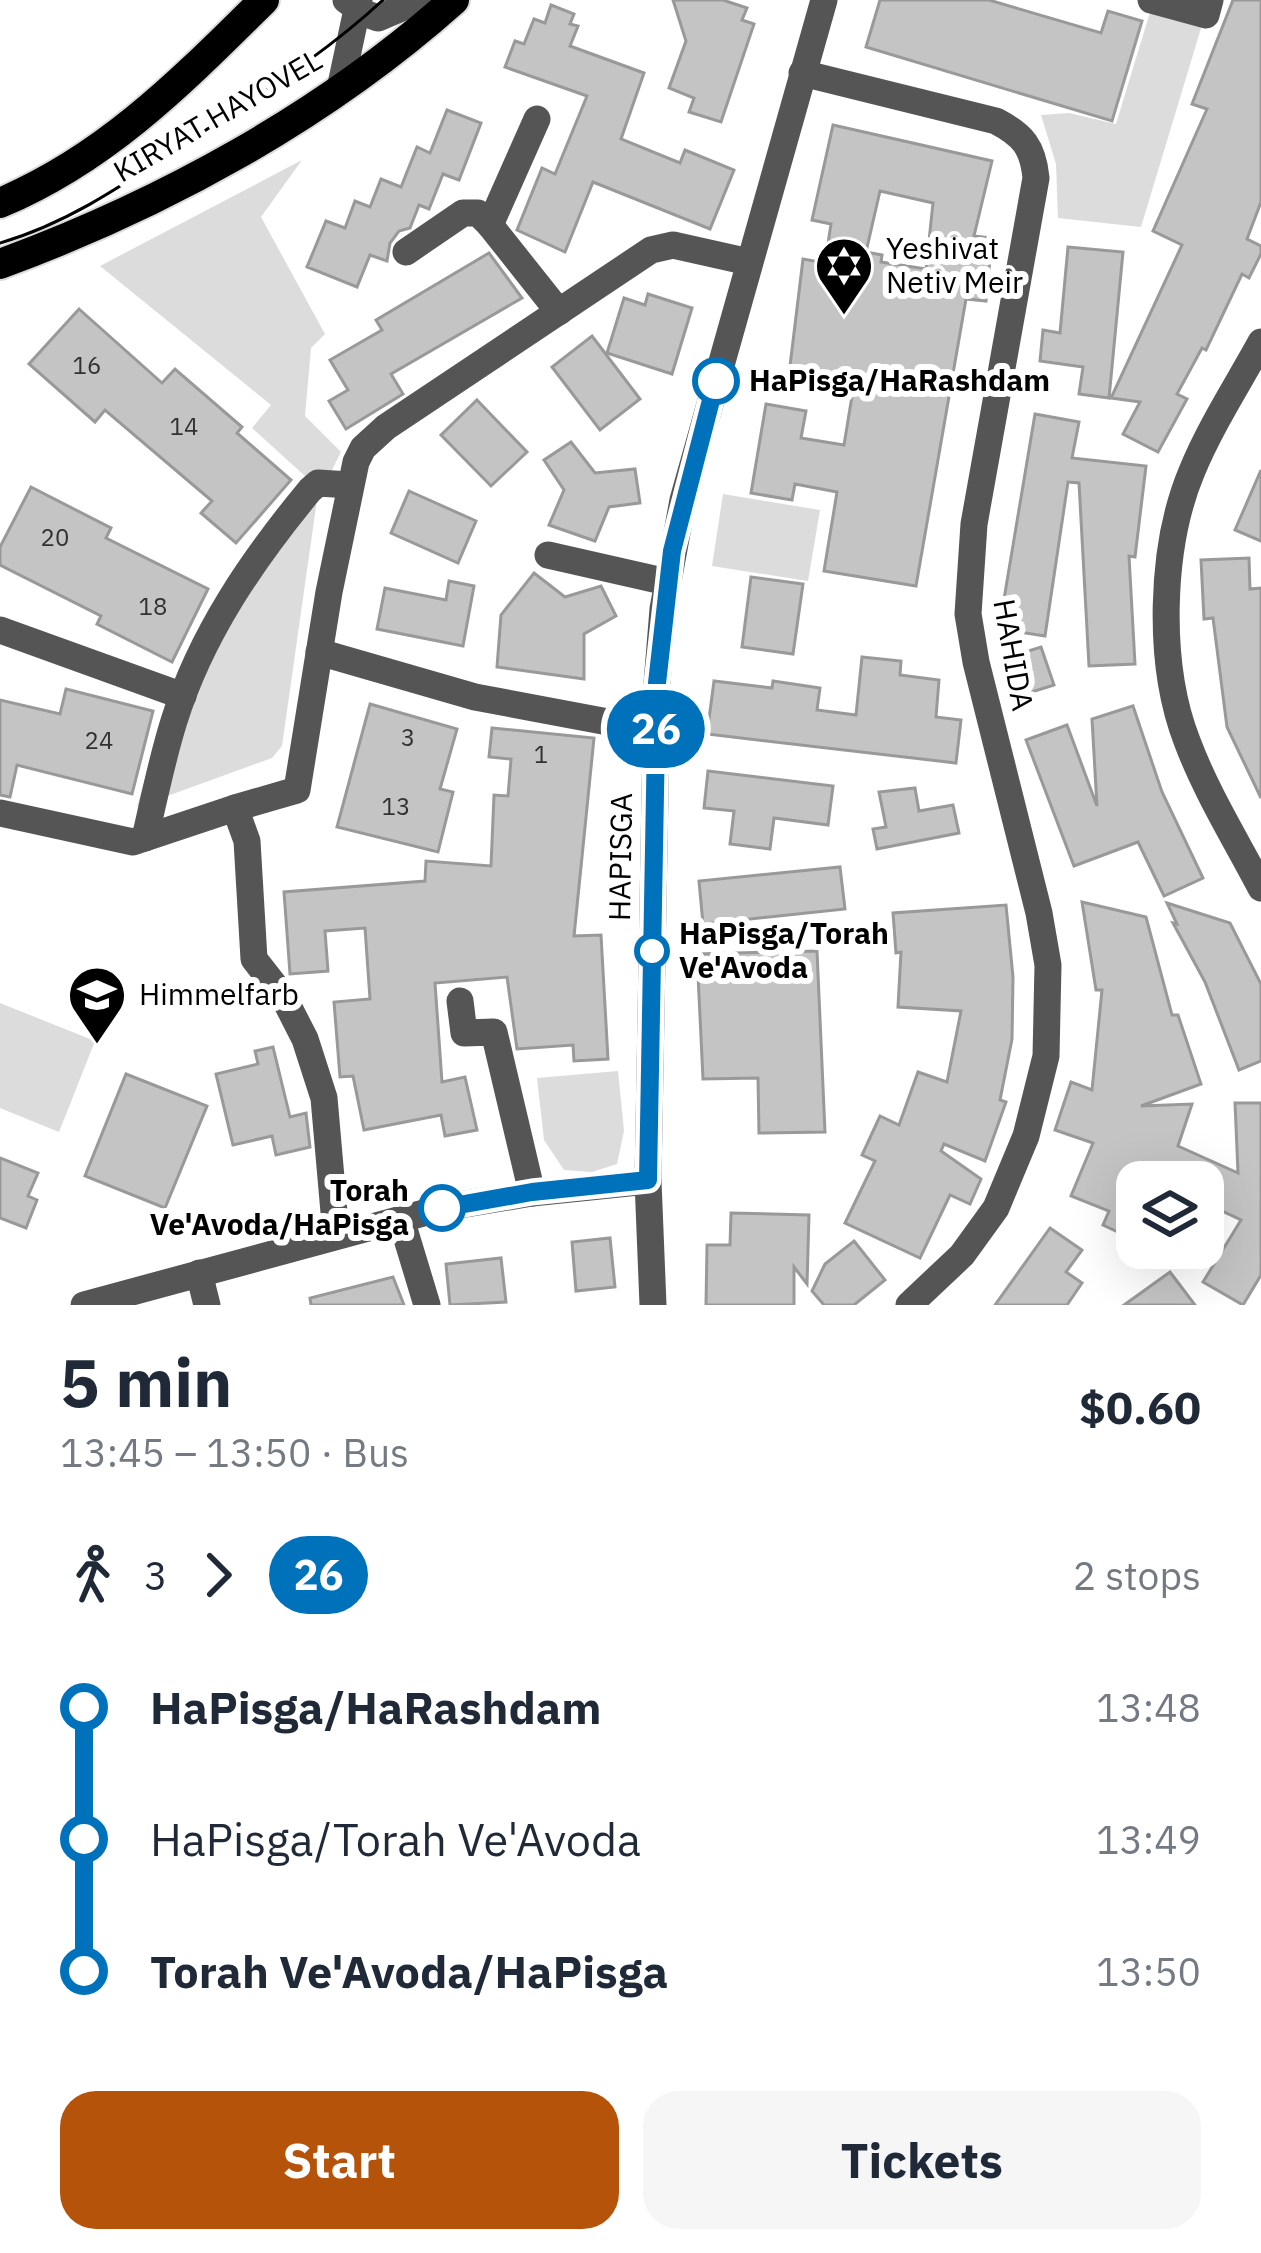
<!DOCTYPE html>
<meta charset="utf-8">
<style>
:root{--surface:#fff;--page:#f6f6f7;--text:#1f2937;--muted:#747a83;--accent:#b45309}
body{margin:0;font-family:"IBM Plex Sans",sans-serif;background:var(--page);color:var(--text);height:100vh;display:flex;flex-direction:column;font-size:45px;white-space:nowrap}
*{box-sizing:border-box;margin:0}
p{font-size:39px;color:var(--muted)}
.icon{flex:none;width:66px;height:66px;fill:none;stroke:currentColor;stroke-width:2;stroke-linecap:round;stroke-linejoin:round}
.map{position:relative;height:1305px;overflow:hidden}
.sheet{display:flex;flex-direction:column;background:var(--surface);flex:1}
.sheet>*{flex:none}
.badge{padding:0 24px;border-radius:39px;font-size:42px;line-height:78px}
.controls{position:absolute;left:1116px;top:1161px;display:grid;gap:24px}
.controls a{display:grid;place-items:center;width:108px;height:108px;border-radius:24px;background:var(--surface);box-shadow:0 12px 48px #0002;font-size:60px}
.map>.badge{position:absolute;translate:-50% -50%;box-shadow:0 0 0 6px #fff}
.legs{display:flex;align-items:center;gap:18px;height:132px;padding:0 60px;font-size:39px}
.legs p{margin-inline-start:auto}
.head{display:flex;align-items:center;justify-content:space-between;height:204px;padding:0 60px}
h1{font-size:66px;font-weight:700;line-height:90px}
.primary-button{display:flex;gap:24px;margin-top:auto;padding:24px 60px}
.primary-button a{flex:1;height:138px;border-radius:36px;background:var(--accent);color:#fff;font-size:48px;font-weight:700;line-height:138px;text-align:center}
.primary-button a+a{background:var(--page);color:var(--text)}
ul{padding:0 60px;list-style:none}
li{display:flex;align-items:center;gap:42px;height:132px;font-size:45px}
li i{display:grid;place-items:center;width:18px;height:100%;margin:0 15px;background:currentColor}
li i::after{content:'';width:30px;height:30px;margin:-15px;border:9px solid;border-radius:50%;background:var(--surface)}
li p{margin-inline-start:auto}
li:first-child i{background:linear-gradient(#0000 50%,currentColor 0)}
li:last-child i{background:linear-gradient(currentColor 50%,#0000 0)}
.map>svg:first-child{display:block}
.green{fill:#dcdcdc}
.building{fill:#c4c4c4;stroke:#999;stroke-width:3;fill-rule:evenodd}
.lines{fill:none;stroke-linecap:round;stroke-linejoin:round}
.major-casing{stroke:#dbdbdb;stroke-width:34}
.minor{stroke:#555;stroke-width:27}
.major{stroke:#000;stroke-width:30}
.tram{stroke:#000;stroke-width:3}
.line-1-casing{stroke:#fff;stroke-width:27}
.line-1{stroke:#0072bc;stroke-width:18}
.stop-1-dot{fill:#fff;stroke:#0072bc;stroke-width:6}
.labels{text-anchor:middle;stroke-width:12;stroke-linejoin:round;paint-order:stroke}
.number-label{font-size:24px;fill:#313131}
.street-label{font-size:30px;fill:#000;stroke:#fff}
.poi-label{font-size:30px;fill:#000;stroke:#fff;text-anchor:start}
.stop-label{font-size:30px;font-weight:bold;fill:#000;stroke:#fff;text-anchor:start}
</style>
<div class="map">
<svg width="1261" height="1305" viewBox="0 0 1261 1305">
<rect width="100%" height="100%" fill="#fff"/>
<g class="green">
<path d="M1151,9L1202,25L1141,227L1058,218L1056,164L1041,115L1069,113L1116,124Z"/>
<path d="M302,160L261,217L325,334L311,348L305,416L341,452L317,500L282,746L272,758L137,807C159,728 185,653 226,581C248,544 280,511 306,477L252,428L271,405L100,266Z"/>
<path d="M723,494L820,510L808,581L712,566Z"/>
<path d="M0,1003L95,1041L59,1132L0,1108Z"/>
<path d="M618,1071L624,1131L617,1164L592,1172L564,1170L544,1140L537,1078Z"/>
</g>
<g class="building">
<path d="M673,0H723L747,8L742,20L754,24L721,122L689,112L694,98L669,88L686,41Z"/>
<path d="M880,0H989L1101,33L1108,11L1142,21L1112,121L866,47Z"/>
<path d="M1233,0H1261V202L1247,239L1261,246V254L1249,278L1242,274L1206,350L1202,348L1177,394L1187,399L1158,452L1123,434L1140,402L1111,398L1182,245L1153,231L1207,109L1192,104Z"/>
<path d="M551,5L574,14L570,24L578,26L570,46L644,73L621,139L680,163L685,150L734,170L710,229L593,182L565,252L517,230L542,168L555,174L587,96L505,67L515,41L524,44L534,19L545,23Z"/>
<path d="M447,110L481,123L459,180L443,174L429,209L419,205L410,228L399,231L390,243L387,261L370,255L357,287L307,267L326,221L345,228L355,201L370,207L381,179L401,187L417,147L430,153Z"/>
<path d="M833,125L992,161L974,236L992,238L986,301L966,299L916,586L824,571L837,492L795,484L792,500L751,493L766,404L806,411L801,438L844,445L852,396L805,388L808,369L790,366L803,259L825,263L831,224L812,220ZM880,191L933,203L926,269L881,262L882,255L866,252Z"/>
<path d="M1068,247L1123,252L1109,398L1079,394L1083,367L1040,361L1043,330L1060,333Z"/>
<path d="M489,253L522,298L391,374L403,394L346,429L329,401L348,390L330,360L382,330L376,320Z"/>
<path d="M648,294L692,308L672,374L607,353L624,298L645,305Z"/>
<path d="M79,309L162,383L175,369L242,427L237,433L291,480L236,543L201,513L212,501L105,410L95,422L29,364Z"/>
<path d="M592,336L640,399L600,430L552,367Z"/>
<path d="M477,400L527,452L491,486L441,435Z"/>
<path d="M1035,414L1079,422L1072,458L1146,466L1135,557L1129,556L1135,664L1089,666L1079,483L1068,482L1045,636L999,629Z"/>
<path d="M571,442L595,473L635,469L640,503L609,507L595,541L549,525L564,490L544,460Z"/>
<path d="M1261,470V541L1235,530Z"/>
<path d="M31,487L111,528L106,538L208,589L172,662L97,624L101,616L0,565V547Z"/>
<path d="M409,491L476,521L458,563L391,533Z"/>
<path d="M1249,558L1250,589L1261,588V798L1227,727L1213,618L1204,619L1201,560Z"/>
<path d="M534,573L565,597L601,586L616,616L584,634V679L497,667L501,615Z"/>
<path d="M751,577L803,584L793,654L742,647Z"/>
<path d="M449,581L474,586L463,646L377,629L385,588L446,600Z"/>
<path d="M1041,647L1054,685L1013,698L1000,660Z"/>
<path d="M862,657L901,661L900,675L939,680L936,717L961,720L956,763L707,734L714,681L772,688L773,681L820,688L817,710L856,715Z"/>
<path d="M66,689L153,711L132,794L17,765L10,797L0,795V700L60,714Z"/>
<path d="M370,704L457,729L440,789L453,792L438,852L337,827Z"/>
<path d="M1133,706L1162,792L1203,878L1164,896L1138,842L1074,866L1026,740L1067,725L1097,806L1092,719Z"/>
<path d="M492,728L594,738L574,936L601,935L608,1059L574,1061L573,1045L517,1049L507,977L435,983L442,1082L465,1077L477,1130L445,1136L441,1115L364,1130L353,1076L340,1077L334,1002L370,999L365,928L325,931L328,971L290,974L284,892L425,881L426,861L491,866L494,795L508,796L511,759L489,757Z"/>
<path d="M708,771L833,786L828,825L774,818L770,849L730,844L734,811L704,808Z"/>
<path d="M915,788L919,811L953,805L959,833L877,849L873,829L886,827L879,792Z"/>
<path d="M840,867L845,909L703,924L699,881Z"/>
<path d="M1082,902L1146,917L1172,1015H1178L1201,1084L1141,1106L1192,1104L1178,1146L1238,1173L1235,1103H1261V1275L1243,1305L1203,1282L1241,1220L1203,1202V1182H1137V1241L1103,1225L1109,1211L1071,1196L1093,1143L1055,1130L1071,1082L1092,1090L1102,990H1096Z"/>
<path d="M1167,903L1230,923L1261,984V1061L1239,1070L1205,982L1173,923L1177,924Z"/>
<path d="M1006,905L1013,977L1012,1039L1000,1100L1006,1102L985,1161L944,1144L941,1151L981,1179L970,1204L950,1195L920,1258L845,1223L875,1161L862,1155L880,1116L899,1125L918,1072L947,1082L961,1011L898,1007L901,952L896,953L893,913Z"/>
<path d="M817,951L825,1132L759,1133L758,1078L703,1079L697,954Z"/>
<path d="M273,1047L290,1117L306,1113L310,1147L276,1155L272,1136L233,1145L216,1074L258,1064L255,1051Z"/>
<path d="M126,1074L207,1106L165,1208L85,1176Z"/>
<path d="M0,1158L38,1173L28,1196L37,1200L26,1228L0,1218Z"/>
<path d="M731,1213L809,1215L807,1284L794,1267V1305H706L707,1245H730Z"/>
<path d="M1050,1228L1082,1250L1066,1272L1082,1283L1067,1305H995Z"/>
<path d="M610,1238L615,1287L576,1291L572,1242Z"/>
<path d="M854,1241L885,1280L854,1305H824L812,1291L825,1264Z"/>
<path d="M501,1258L506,1302L450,1305L446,1264Z"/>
<path d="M1170,1272L1195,1305H1124Z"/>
<path d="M393,1277L404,1305H311L310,1298Z"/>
</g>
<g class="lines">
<defs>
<g id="major">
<path d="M0,203C107,158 183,80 264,0"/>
<path d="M0,264C163,204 324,116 454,0"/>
</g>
</defs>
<use href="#major" class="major-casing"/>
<g class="minor">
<path d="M346,0L364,13L378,18L420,0"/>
<path d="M1151,0L1206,15L1210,0"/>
<path d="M802,73L996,121C1023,135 1033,147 1036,178L974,524L968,614L976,662L1039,913L1048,965L1046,1056L1026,1136L996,1208L962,1255L909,1305"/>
<path d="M340,89L359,0"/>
<path d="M537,119L490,225L559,312"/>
<path d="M406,252L463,213H478L490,225"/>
<path d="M1261,342C1238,384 1210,427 1192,471C1160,547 1157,664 1187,741C1206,792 1236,840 1261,888"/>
<path d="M548,555L667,582"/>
<path d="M0,630L183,696"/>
<path d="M319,652L475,697L656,731"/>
<path d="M0,813L133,842L235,808"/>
<path d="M145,838C154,799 162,759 174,721C201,634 253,559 310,490L318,483L350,485"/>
<path d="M460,1001L464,1033L494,1032L532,1193"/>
<path d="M401,1219L427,1305"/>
<path d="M336,1235L324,1098L305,1039L283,996L254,959L247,841L235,808L297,790L329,592L356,462L363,448L386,427L651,250L673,245L749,262"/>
<path d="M199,1273L207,1305"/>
<path d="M84,1305L442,1208L532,1193L648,1181"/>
<path d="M653,1305L648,1181L657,683L663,609L683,500L824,0"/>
</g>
<use href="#major" class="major"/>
<path class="tram" d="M0,243C76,221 137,175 203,132C266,90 327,52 383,0"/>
</g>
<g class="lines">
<defs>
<path id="line-1" d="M442,1208L532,1192L648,1180L657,683L672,551L716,381"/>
</defs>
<use href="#line-1" class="line-1-casing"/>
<use href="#line-1" class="line-1"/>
</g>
<defs>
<symbol id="synagogue-pin" viewBox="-11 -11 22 30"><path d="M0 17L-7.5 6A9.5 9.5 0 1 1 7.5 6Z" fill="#000" stroke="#fff"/><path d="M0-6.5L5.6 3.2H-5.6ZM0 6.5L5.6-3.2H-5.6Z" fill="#fff"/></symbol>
<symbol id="school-pin" viewBox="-11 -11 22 30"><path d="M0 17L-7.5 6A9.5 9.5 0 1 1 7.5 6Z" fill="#000" stroke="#fff"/><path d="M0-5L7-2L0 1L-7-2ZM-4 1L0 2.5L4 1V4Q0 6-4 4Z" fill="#fff"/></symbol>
</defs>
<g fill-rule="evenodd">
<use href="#synagogue-pin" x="811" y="233" width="66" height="90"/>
<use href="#school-pin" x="64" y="962" width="66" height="90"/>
</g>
<g class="stop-1-dot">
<circle cx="716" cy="381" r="21"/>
<circle cx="652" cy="951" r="15"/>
<circle cx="442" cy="1208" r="21"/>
</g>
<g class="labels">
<g class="number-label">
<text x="87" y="374">16</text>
<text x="184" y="435">14</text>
<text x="55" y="546">20</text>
<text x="153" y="615">18</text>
<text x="408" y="746">3</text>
<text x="99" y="749">24</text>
<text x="541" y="763">1</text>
<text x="396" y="815">13</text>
</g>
<g class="street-label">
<text transform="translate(218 116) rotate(-30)" y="10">KIRYAT HAYOVEL</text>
<text transform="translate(1013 655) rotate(80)" y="10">HAHIDA</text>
<text transform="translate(621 857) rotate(-89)" y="10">HAPISGA</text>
</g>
<g class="poi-label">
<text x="886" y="259">Yeshivat<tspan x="886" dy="34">Netiv Meir</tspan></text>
<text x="139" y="1005">Himmelfarb</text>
</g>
<g class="stop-label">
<text x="749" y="391">HaPisga/HaRashdam</text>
<text x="679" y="944">HaPisga/Torah<tspan x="679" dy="34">Ve'Avoda</tspan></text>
<text x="409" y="1201" text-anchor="end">Torah<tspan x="409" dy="34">Ve'Avoda/HaPisga</tspan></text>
</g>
</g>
</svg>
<div class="controls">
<a><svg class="icon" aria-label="layers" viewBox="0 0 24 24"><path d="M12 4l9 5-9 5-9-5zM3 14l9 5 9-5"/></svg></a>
</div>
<b class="badge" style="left:656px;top:729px;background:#0072bc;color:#fff">26</b>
</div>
<section class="sheet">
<div class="head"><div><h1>5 min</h1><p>13:45 – 13:50 · Bus</p></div><b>$0.60</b></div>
<div class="legs"><svg class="icon" aria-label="walk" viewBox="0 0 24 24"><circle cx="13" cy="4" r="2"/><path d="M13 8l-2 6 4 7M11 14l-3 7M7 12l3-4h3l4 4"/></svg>3<svg class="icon" aria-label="forward" viewBox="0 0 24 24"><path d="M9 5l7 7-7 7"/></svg><b class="badge" style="background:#0072bc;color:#fff">26</b><p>2 stops</p></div>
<ul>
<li><i style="color:#0072bc"></i><b>HaPisga/HaRashdam</b><p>13:48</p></li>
<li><i style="color:#0072bc"></i><span>HaPisga/Torah Ve'Avoda</span><p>13:49</p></li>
<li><i style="color:#0072bc"></i><b>Torah Ve'Avoda/HaPisga</b><p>13:50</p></li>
</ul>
<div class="primary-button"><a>Start</a><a>Tickets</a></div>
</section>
